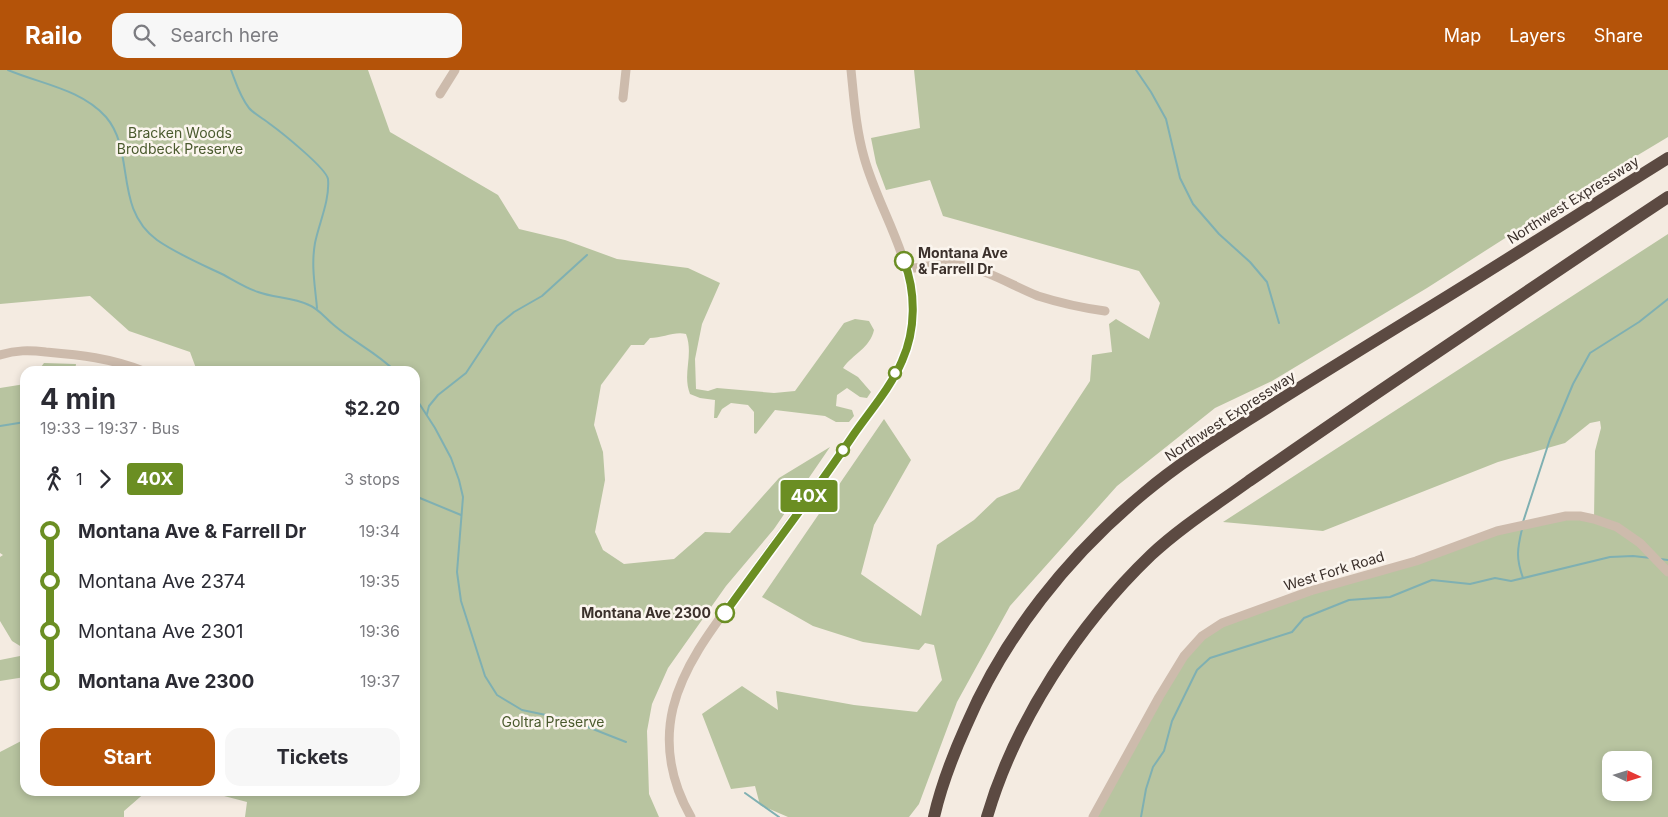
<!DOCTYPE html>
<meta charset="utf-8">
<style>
:root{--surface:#fff;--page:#f7f7f7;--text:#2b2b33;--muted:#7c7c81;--accent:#b45309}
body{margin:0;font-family:Inter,sans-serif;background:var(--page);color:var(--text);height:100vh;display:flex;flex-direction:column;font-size:19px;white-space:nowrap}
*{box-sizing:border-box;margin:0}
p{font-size:16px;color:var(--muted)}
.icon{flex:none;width:28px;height:28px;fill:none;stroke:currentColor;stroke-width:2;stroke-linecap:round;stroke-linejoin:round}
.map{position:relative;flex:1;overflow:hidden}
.details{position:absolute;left:20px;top:296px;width:400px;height:430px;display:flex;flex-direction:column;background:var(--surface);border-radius:15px;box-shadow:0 2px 8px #0003}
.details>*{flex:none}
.badge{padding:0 10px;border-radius:4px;font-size:18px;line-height:32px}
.needle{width:32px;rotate:94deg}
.controls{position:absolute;left:1602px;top:681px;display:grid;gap:10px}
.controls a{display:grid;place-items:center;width:50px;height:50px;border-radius:10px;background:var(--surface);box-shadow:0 2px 8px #0003;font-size:25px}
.map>.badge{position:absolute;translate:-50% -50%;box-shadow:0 0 0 2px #fff}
.legs{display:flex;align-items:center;gap:8px;height:55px;padding:0 20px;font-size:16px}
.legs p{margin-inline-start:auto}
.overview{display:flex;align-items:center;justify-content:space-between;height:85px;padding:0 20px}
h1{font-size:28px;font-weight:700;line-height:38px}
.action{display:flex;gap:10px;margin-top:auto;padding:10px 20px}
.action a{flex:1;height:58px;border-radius:15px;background:var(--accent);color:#fff;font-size:20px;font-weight:700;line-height:58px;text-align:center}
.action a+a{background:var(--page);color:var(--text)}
ul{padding:0 20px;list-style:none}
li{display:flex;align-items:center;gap:18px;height:50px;font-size:19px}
li i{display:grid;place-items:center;width:8px;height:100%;margin:0 6px;background:currentColor}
li i::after{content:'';width:12px;height:12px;margin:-6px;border:4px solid;border-radius:50%;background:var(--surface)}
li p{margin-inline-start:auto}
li:first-child i{background:linear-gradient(#0000 50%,currentColor 0)}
li:last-child i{background:linear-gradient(currentColor 50%,#0000 0)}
header{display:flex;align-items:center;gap:30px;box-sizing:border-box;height:70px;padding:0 25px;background:var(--accent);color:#fff}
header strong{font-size:24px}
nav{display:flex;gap:28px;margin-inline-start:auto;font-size:18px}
.search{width:350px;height:45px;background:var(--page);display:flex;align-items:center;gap:12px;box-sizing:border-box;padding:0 18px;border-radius:15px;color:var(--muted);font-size:19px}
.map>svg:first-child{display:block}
.green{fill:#b8c4a0;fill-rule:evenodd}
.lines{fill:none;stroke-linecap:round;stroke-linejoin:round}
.stream{stroke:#7fb0b2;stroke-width:2}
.minor{stroke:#cdbbac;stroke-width:9}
.highway{stroke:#5c4a42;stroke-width:12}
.line-1-casing{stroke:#fff;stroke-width:11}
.line-1{stroke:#6b8e23;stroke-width:8}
.stop-1-dot{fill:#fff;stroke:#6b8e23;stroke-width:2.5}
.labels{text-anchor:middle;stroke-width:5;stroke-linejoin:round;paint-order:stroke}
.park-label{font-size:14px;fill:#4a5a2e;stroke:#fbf5ee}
.street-label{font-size:14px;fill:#3b302b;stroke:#fbf5ee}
.stop-label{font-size:14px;font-weight:bold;fill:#3b302b;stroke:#fbf5ee;text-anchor:start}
</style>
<header>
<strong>Railo</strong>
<div class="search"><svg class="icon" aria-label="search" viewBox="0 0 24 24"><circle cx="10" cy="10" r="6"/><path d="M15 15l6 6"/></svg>Search here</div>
<nav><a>Map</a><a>Layers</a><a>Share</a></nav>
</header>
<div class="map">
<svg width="1668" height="747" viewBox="0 0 1668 747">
<rect width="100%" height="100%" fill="#f4ebe1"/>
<g class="green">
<path d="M0,0H368L390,62L498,125L519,159L565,170L617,189L688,198L720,213L702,254L695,289L696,319L708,321L717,318L774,323L795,321L844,253L855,249L869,251L874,260C870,278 853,284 843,298L858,307L871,322L867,328L860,327L847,318L837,325L836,336L852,340L854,346L849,352H836L825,346L775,340L756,364L754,363V342L748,335L731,333L722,339L717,348H714L715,330L700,328L690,324C682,304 694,285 686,264C675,261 662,268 650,268L644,275H631L601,315L594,355L603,382L605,410L595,462L603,480L624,494L674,489L705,462L730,463L779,408L830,377L774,459L726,516L668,598L652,634L647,661L649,724L659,747H245L247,732L205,721H415V301H197L190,282L129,261L90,226L0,234Z"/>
<path d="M914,0H1668V67L1593,112L1427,218L1272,311L1215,338L1117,416L1010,536L957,632L919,734L909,747H788L760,735L755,716L731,719L702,644L742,616L778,640L776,621L854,635L917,642L942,610L934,575L925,573L919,580L863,572L813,556L762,527L884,349L911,390L874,455L861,504L921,546L937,475L974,450L997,428L1019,419L1090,311L1092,285L1112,282L1109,254L1116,249L1149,269L1160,233L1139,201L943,146L930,110L886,120L876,93L871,68L920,58Z"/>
<path d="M1668,164V747H1093L1184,586L1214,558L1480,467L1566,446L1594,449L1595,381L1601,358L1600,351L1590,353L1565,373L1498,392L1323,461L1223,452ZM1611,690H1644V722H1611Z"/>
<path d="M44,293L76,294L75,301H38Z"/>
<path d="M25,314V579L12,571L0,551V487L3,485L0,483V318Z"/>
<path d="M25,585V607L0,611V590Z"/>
<path d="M25,669V721H147L124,741V747H0V682Z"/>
</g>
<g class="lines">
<g class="stream">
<path d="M8,0C41,14 81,19 106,47C136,82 113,138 157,170C177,184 201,194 224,205C235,211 246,218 258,222C274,228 292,227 309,235C319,239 326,249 335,256C355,273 376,282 395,301"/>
<path d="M231,0C236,13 240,27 249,38C254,44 264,49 270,54C281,62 326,98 328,109C330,130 319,153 315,173C311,195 315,216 317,238"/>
<path d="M1136,0L1151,22L1166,49L1180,108L1193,134L1219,164L1250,192L1267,212L1279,253"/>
<path d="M415,327L435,358L451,388L459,410L463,427L457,502L461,531L485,606L497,625L522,640L570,650L626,672"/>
<path d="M427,344L429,336L438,325L466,303L497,256L514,242L542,226L587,185"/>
<path d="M0,356L25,352"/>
<path d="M415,426L461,445"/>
<path d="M1523,452L1550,369L1573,314L1590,283L1639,252L1668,229"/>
<path d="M1522,459C1517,480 1516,488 1523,508"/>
<path d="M1660,489L1668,490"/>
<path d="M745,723L779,747"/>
<path d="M1141,747L1146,719L1153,697L1164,681L1172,651L1197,600L1210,588L1292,562L1304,548L1349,530L1390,527L1432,510L1470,514L1495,508L1511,511L1610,487L1633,486L1651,488"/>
</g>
<g class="minor">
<path d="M440,24L455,0"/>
<path d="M623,28L626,0"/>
<path d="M907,199C924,197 943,192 960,195C988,200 1013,216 1038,226C1060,233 1083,238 1105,241"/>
<path d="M0,285C16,280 29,280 46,282C81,285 110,288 143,301"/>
<path d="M691,747C672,714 664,676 673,638C685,589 722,546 751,506C786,457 822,409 857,360C877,331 902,302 910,266C924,202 880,146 864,87C856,59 854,29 851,0"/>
<path d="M1093,747L1159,627L1184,586L1202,566L1222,553L1310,521L1416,491L1497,461L1566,446H1580L1594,449L1617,457L1640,473L1668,502"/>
</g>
<g class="highway">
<path d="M934,747C941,716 953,685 966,656C1005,565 1068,486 1144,423C1176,396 1212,373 1248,350C1300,317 1352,285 1404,253C1493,199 1580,143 1668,88"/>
<path d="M987,747C1015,651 1079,554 1151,485C1181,457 1216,435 1249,411C1301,375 1353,339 1405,304C1493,245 1580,185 1668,127"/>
</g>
</g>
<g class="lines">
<defs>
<path id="line-1" d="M725,543C768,483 813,425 854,364C870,341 891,317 902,291C916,260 916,222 904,191"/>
</defs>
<use href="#line-1" class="line-1-casing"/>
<use href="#line-1" class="line-1"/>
</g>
<g class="stop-1-dot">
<circle cx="904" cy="191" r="9"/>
<circle cx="895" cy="303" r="6"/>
<circle cx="843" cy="380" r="6"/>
<circle cx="725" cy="543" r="9"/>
</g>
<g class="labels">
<g class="park-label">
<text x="180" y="68">Bracken Woods<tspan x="180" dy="16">Brodbeck Preserve</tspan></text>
<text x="553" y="657">Goltra Preserve</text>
</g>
<g class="street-label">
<text transform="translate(1573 130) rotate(-32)" y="5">Northwest Expressway</text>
<text transform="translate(1230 346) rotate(-33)" y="5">Northwest Expressway</text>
<text transform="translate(1334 501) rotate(-17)" y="5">West Fork Road</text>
</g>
<g class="stop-label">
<text x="918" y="188">Montana Ave<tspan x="918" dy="16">&amp; Farrell Dr</tspan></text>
<text x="711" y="548" text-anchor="end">Montana Ave 2300</text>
</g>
</g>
</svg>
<div class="controls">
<a><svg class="needle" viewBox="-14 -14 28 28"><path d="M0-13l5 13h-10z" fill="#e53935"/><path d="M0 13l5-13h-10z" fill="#7c7c81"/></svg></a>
</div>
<b class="badge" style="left:809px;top:426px;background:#6b8e23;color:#fff">40X</b>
<section class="details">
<div class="overview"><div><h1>4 min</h1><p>19:33 – 19:37 · Bus</p></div><b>$2.20</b></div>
<div class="legs"><svg class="icon" aria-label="walk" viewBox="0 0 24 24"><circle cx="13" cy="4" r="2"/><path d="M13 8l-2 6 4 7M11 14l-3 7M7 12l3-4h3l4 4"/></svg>1<svg class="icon" aria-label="forward" viewBox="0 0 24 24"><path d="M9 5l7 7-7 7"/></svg><b class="badge" style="background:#6b8e23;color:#fff">40X</b><p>3 stops</p></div>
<ul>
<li><i style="color:#6b8e23"></i><b>Montana Ave &amp; Farrell Dr</b><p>19:34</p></li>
<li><i style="color:#6b8e23"></i><span>Montana Ave 2374</span><p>19:35</p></li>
<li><i style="color:#6b8e23"></i><span>Montana Ave 2301</span><p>19:36</p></li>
<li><i style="color:#6b8e23"></i><b>Montana Ave 2300</b><p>19:37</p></li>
</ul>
<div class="action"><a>Start</a><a>Tickets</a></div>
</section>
</div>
